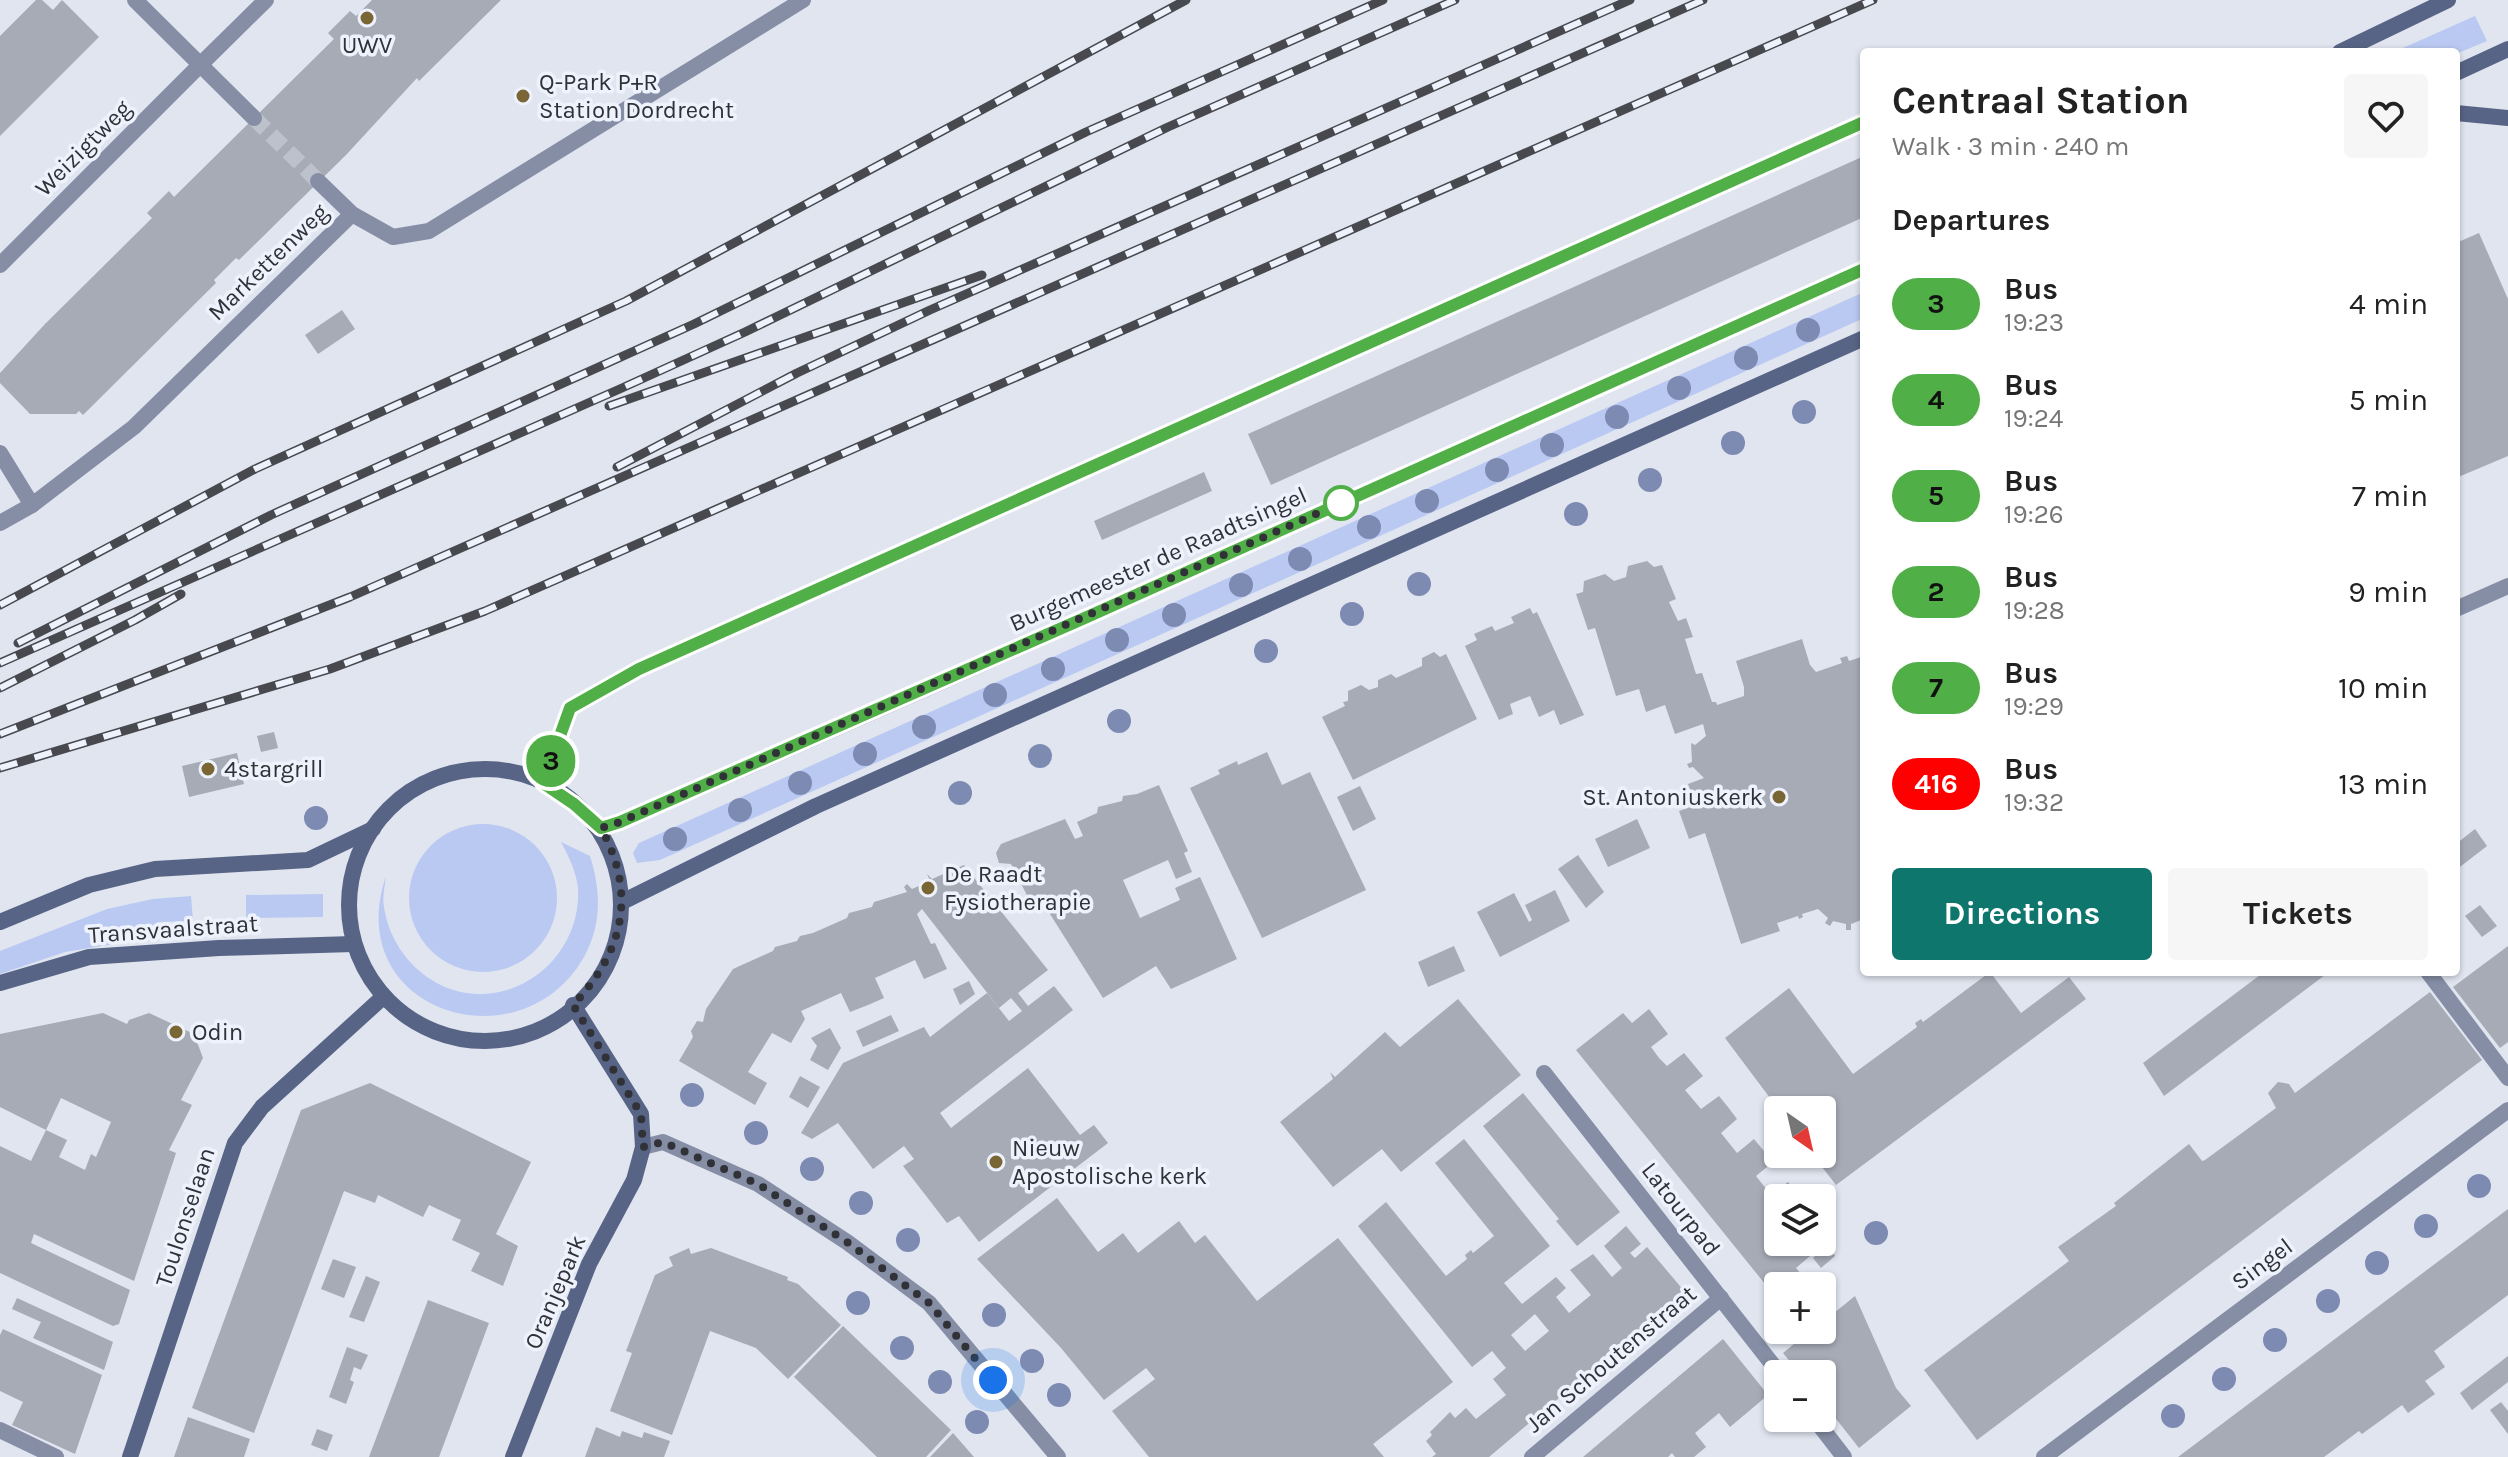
<!DOCTYPE html>
<meta charset="utf-8">
<style>
:root{--surface:#fff;--page:#f6f6f6;--text:#222;--muted:#767676;--accent:#0f766e}
body{margin:0;font-family:Karla,sans-serif;background:var(--page);color:var(--text);height:100vh;display:flex;flex-direction:column;font-size:30px;white-space:nowrap}
*{box-sizing:border-box;margin:0}
p{font-size:26px;color:var(--muted)}
.icon{flex:none;width:44px;height:44px;fill:none;stroke:currentColor;stroke-width:2;stroke-linecap:round;stroke-linejoin:round}
.map{position:relative;flex:1;overflow:hidden}
.panel{position:absolute;left:1860px;top:48px;width:600px;height:928px;display:flex;flex-direction:column;background:var(--surface);border-radius:8px;box-shadow:0 2px 6px #0004}
.panel>*{flex:none}
.badge{padding:0 16px;border-radius:26px;font-size:28px;line-height:52px}
.needle{width:52px;rotate:146deg}
.controls{position:absolute;left:1764px;top:1096px;display:grid;gap:16px}
.controls a{display:grid;place-items:center;width:72px;height:72px;border-radius:8px;background:var(--surface);box-shadow:0 2px 6px #0004;font-size:40px}
.you{position:absolute;width:40px;height:40px;margin:-20px;border:6px solid #fff;border-radius:50%;background:#1a73e8;box-shadow:0 0 0 12px #1a73e833}
.map>.badge{position:absolute;translate:-50% -50%;box-shadow:0 0 0 4px #fff}
h2{padding:0 32px;font-size:30px;line-height:72px}
.round{display:grid;place-items:center;flex:none;width:84px;height:84px;border-radius:8px;background:var(--page)}
.head{display:flex;align-items:center;justify-content:space-between;height:136px;padding:0 32px}
h1{font-size:38px;font-weight:700;line-height:60px}
.button{display:flex;gap:16px;margin-top:auto;padding:16px 32px}
.button a{flex:1;height:92px;border-radius:8px;background:var(--accent);color:#fff;font-size:32px;font-weight:700;line-height:92px;text-align:center}
.button a+a{background:var(--page);color:var(--text)}
ul{padding:0;list-style:none}
li{display:flex;align-items:center;gap:24px;height:96px;padding:0 32px}
li div{flex:1}
li b{display:block;font-size:30px}
li em{font-style:normal}
li .badge{min-width:88px;font-weight:700;text-align:center}
.map>svg:first-child{display:block}
.green{fill:#bac9f2}
.building{fill:#a7abb6;fill-rule:evenodd}
.lines{fill:none;stroke-linecap:round;stroke-linejoin:round}
.minor-tunnel{stroke:#bdc1cb;stroke-width:16;stroke-dasharray:16 8;stroke-linecap:butt}
.service{stroke:#858ea5;stroke-width:16}
.minor{stroke:#858ea5;stroke-width:16}
.secondary{stroke:#586485;stroke-width:16}
.rail-casing{stroke:#48494f;stroke-width:9}
.rail{stroke:#edf2fd;stroke-width:6;stroke-dasharray:18;stroke-linecap:butt}
.tree{fill:#7d8ab2}
.line-casing{stroke:#fff;stroke-width:18}
.line{stroke:#50af46;stroke-width:12}
.walk{stroke:#313237;stroke-width:8;stroke-dasharray:0 14.4}
.poi-dot{fill:#796634;stroke:#edf2fd;stroke-width:3}
.stop-dot{fill:#fff;stroke:#50af46;stroke-width:4}
.labels{text-anchor:middle;stroke-width:7;stroke-linejoin:round;paint-order:stroke}
.poi-label{font-size:24px;fill:#313237;stroke:#edf2fd;text-anchor:start}
.street-label{font-size:24px;fill:#313237;stroke:#edf2fd}
</style>
<div class="map">
<svg width="2508" height="1457" viewBox="0 0 2508 1457">
<rect width="100%" height="100%" fill="#e0e5f0"/>
<g class="green">
<path d="M2475,16L2487,41L2456,54V52H2394Z"/>
<path d="M1864,292V318L660,860L637,863L633,853L639,843Z"/>
<circle cx="483" cy="898" r="74"/>
<path d="M561,842L590,856C601,891 602,924 584,957C521,1068 340,1012 386,876C385,886 382,897 384,907C392,961 443,1004 499,992C547,982 581,937 578,888C576,871 569,857 561,842Z"/>
<path d="M323,894V917L246,918V895Z"/>
<path d="M191,896L193,921L157,922V937L65,952L0,974V951L107,909L153,899Z"/>
</g>
<g class="building">
<path d="M36,0H42L53,10L62,0L99,37L0,136V36Z"/>
<path d="M372,0H501L419,81L417,78L346,155L239,260L236,258L214,280L216,283L83,415L79,411L76,414H30L0,383V373L45,324L152,218L147,213L169,191L174,197L334,39L328,33L350,11L356,16Z"/>
<path d="M1864,156V217L1271,485L1248,434Z"/>
<path d="M2479,233L2508,299V456L2456,478V243Z"/>
<path d="M342,310L355,329L318,354L305,335Z"/>
<path d="M1204,472L1212,491L1102,540L1094,521Z"/>
<path d="M1647,561L1654,567L1662,565L1676,599L1669,602L1678,621L1686,618L1693,637L1685,639L1696,674L1702,673L1712,702H1716L1717,705L1744,696V687L1736,661L1802,639L1810,665L1816,672L1842,663L1840,658L1847,656L1849,661L1861,657L1864,665V919L1851,924V930H1846V924L1833,921L1830,926L1825,923L1828,918L1818,909L1802,914L1803,917L1799,919L1798,916L1777,923L1780,931L1741,944L1705,833L1689,839L1679,811L1696,805L1688,784L1704,778L1693,767L1689,768L1687,764L1692,762L1691,743L1695,745L1706,736L1703,724L1675,734L1665,705L1646,712L1639,689L1616,696L1595,628L1588,630L1576,594L1583,592L1584,581L1605,574L1614,581L1626,577L1628,566Z"/>
<path d="M1530,608L1533,614L1537,612L1584,715L1560,725L1554,710L1539,717L1530,696L1510,704L1513,714L1499,720L1465,646L1477,640L1474,634L1492,626L1495,631L1514,623L1511,617Z"/>
<path d="M1434,652L1440,657L1446,654L1477,719L1353,780L1322,717L1345,706L1343,702L1348,701V691L1361,685L1369,690L1378,687V680L1391,674L1396,678L1422,666V658Z"/>
<path d="M274,732L278,748L261,752L257,736Z"/>
<path d="M1267,752L1282,785L1310,772L1366,890L1262,938L1190,788L1220,774L1218,770L1237,761L1238,765Z"/>
<path d="M237,753L244,784L189,797L182,766Z"/>
<path d="M1159,785L1188,851L1184,853L1192,872L1176,879L1168,860L1123,880L1140,918L1180,900L1175,888L1200,877L1237,959L1171,989L1156,966L1103,998L1043,903L1034,909L1011,864L999,863L996,853L1001,844L1065,819L1075,839L1083,836L1077,822L1097,813L1098,807L1122,801L1123,796L1137,794Z"/>
<path d="M1360,786L1376,819L1353,831L1337,797Z"/>
<path d="M1637,819L1650,848L1608,867L1595,839Z"/>
<path d="M2475,829L2487,846L2456,870V844Z"/>
<path d="M1578,855L1604,892L1586,908L1558,869Z"/>
<path d="M964,865L1048,970L1018,993L1028,1006L1054,986L1073,1010L940,1113L951,1128L1028,1068L1080,1135L1094,1125L1108,1143L979,1242L959,1216L947,1223L903,1166L914,1159L904,1146L873,1169L838,1123L812,1139L801,1133L843,1063L924,1027L930,1037L987,993L1009,1021L1022,1011L1011,998L999,1008L922,909L917,914L931,944L935,943L947,969L924,979L915,960L875,978L884,998L868,1005L850,1012L841,993L801,1011L805,1019L791,1043L772,1033L748,1072L767,1083L755,1105L679,1061L693,1037L691,1031L697,1021L703,1022L706,1009L733,969L773,951L775,947L797,941L800,936L813,933L847,918L849,913L872,907L874,902L907,892L904,887L907,884L912,889L930,881L927,874L932,879Z"/>
<path d="M1555,890L1570,921L1500,957L1477,912L1514,893L1529,922L1532,920L1525,905Z"/>
<path d="M2480,905L2497,926L2482,937L2465,916Z"/>
<path d="M1454,946L1465,971L1428,987L1418,962Z"/>
<path d="M2508,946V1042L2500,1048L2453,987Z"/>
<path d="M1990,972L2021,1013L2069,977L2086,999L1836,1185L1812,1154H1822V1110H1779L1725,1038L1789,988L1853,1074L1917,1027L1915,1023L1921,1019L1923,1022Z"/>
<path d="M2264,972H2329L2164,1096L2143,1063Z"/>
<path d="M969,981L975,994L960,1005L953,989Z"/>
<path d="M2430,992L2482,1060L1977,1440L1924,1370L2069,1261L2058,1247L2116,1206L2114,1203L2189,1144L2202,1161L2205,1160L2276,1108L2268,1093L2278,1082L2289,1084L2295,1093Z"/>
<path d="M1458,999L1521,1075L1401,1172L1382,1149L1333,1187L1280,1122L1333,1079L1330,1072L1335,1077L1385,1032L1400,1047Z"/>
<path d="M1649,1009L1668,1034L1651,1047L1659,1058L1667,1066L1684,1053L1703,1076L1685,1090L1701,1109L1719,1096L1728,1107L1737,1119L1721,1133L1737,1153L1754,1139L1773,1162L1756,1176L1771,1195L1788,1182L1801,1198H1778V1242H1809L1816,1251L1796,1268L1811,1286H1778V1300L1576,1050L1623,1013L1632,1023Z"/>
<path d="M103,1013L127,1024L129,1020L149,1013L194,1034L203,1058L181,1100L192,1105L169,1150L176,1153L134,1281L34,1234L31,1243L130,1290L119,1324L113,1326L0,1273V1146L31,1161L46,1130L67,1140L59,1157L85,1170L91,1154L96,1157L111,1122L61,1098L46,1130L0,1107V1034Z"/>
<path d="M891,1015L899,1031L863,1047L856,1031Z"/>
<path d="M830,1028L841,1048L828,1070L810,1060L817,1046L811,1038Z"/>
<path d="M800,1076L820,1087L808,1108L789,1097Z"/>
<path d="M370,1083L531,1162L496,1234L518,1246L503,1286L471,1271L480,1253L452,1240L461,1220L429,1205L423,1217L378,1195L375,1203L344,1191L254,1433L192,1408L301,1110Z"/>
<path d="M1523,1093L1620,1212L1577,1246L1556,1221L1559,1219L1483,1126Z"/>
<path d="M1464,1139L1550,1246L1504,1283L1522,1304L1556,1277L1566,1288L1556,1297L1569,1313L1591,1295L1570,1270L1593,1254L1612,1277L1622,1268L1604,1246L1626,1226L1641,1244L1630,1253L1635,1258L1647,1247L1685,1292L1489,1457H1432L1436,1454L1426,1441L1432,1435L1430,1432L1450,1412L1455,1418L1466,1408L1476,1419L1506,1395L1493,1379L1506,1368L1492,1351L1472,1367L1358,1226L1386,1202L1446,1276L1467,1259L1465,1255L1471,1250L1473,1253L1494,1236L1435,1163ZM1535,1314L1549,1331L1525,1351L1511,1335Z"/>
<path d="M1057,1198L1098,1252L1123,1233L1138,1253L1179,1221L1195,1243L1205,1235L1257,1301L1338,1238L1453,1382L1373,1444L1384,1457H1149L1112,1411L1155,1379L1146,1368L1104,1400L1061,1348L977,1259Z"/>
<path d="M2508,1209V1295L2434,1351L2445,1367L2425,1381L2435,1394L2408,1413L2402,1405L2362,1434L2359,1431L2324,1457H2178Z"/>
<path d="M1829,1243L1835,1256L1821,1268L1813,1258Z"/>
<path d="M689,1248L691,1254L711,1248L788,1277L787,1280L798,1284L841,1325L788,1379L756,1348L710,1331L672,1435L610,1411L632,1353L626,1351L655,1275L673,1266L669,1257Z"/>
<path d="M333,1259L356,1267L344,1298L321,1289Z"/>
<path d="M366,1276L380,1282L364,1322L349,1317Z"/>
<path d="M1855,1296L1896,1388L1911,1406L1859,1448L1822,1401V1374H1800L1783,1353L1806,1334L1802,1330H1822V1299L1834,1313Z"/>
<path d="M17,1298L113,1342L104,1370L33,1338L41,1322L12,1309Z"/>
<path d="M428,1300L489,1323L473,1366L439,1457H369Z"/>
<path d="M843,1326L951,1430L926,1457H877L794,1377Z"/>
<path d="M3,1329L102,1375L75,1454L12,1425L23,1402L0,1391V1335Z"/>
<path d="M1723,1339L1768,1395L1730,1427L1719,1413L1695,1433L1706,1447L1694,1457H1675L1672,1453L1668,1457H1583Z"/>
<path d="M347,1347L368,1355L361,1370L354,1367L350,1380L354,1382L346,1404L329,1397Z"/>
<path d="M2508,1356V1382L2472,1410L2460,1393Z"/>
<path d="M2501,1402L2508,1411V1434L2490,1410Z"/>
<path d="M188,1417L250,1439L244,1457H174Z"/>
<path d="M596,1427L620,1437L622,1431L642,1438L644,1432L670,1441L664,1457H585Z"/>
<path d="M317,1429L333,1435L327,1451L311,1445Z"/>
<path d="M953,1433L974,1457H930Z"/>
</g>
<g class="lines">
<path class="minor-tunnel" d="M254,118L318,181"/>
<g class="service">
<path d="M200,65L266,0"/>
<path d="M2456,609L2508,586"/>
<path d="M543,783L570,708L639,669L1864,122"/>
<path d="M2428,972L2508,1078"/>
</g>
<g class="minor">
<path d="M135,0L254,118"/>
<path d="M318,181L352,214L393,237L429,231L803,0"/>
<path d="M0,265L200,65"/>
<path d="M0,453L32,505"/>
<path d="M0,523L32,505L134,427L352,214"/>
<path d="M1544,1073L1780,1374"/>
<path d="M643,1147L663,1142L758,1184L847,1242L929,1303L1058,1457"/>
<path d="M1814,1418L1844,1457"/>
<path d="M0,1430L56,1457"/>
<path d="M1532,1457L1721,1298"/>
<path d="M2044,1457L2508,1110"/>
</g>
<g class="secondary">
<path d="M2340,52L2448,0"/>
<path d="M2456,73L2508,49"/>
<path d="M2456,113L2508,118"/>
<circle cx="485" cy="905" r="136"/>
<path d="M601,828L620,822C1037,643 1450,454 1864,269"/>
<path d="M622,902L816,806L1864,338"/>
<path d="M0,922L89,885L155,869L308,860L373,829"/>
<path d="M0,983L89,957L219,948L353,944"/>
<path d="M130,1457L235,1143L262,1107L382,998"/>
<path d="M513,1457L589,1264L634,1180L643,1147L641,1114L573,1005"/>
</g>
<defs>
<g id="rail">
<path d="M609,406L982,275"/>
<path d="M617,467L797,373L930,310L1630,0"/>
<path d="M0,605L255,469L626,301L1186,0"/>
<path d="M18,643L271,515L694,324L1086,132L1383,0"/>
<path d="M0,663L622,388L745,332L1168,127L1455,0"/>
<path d="M0,688L135,620L181,594"/>
<path d="M0,734L350,597L1703,0"/>
<path d="M0,768L330,669L485,611L1873,0"/>
</g>
</defs>
<use href="#rail" class="rail-casing"/>
<use href="#rail" class="rail"/>
</g>
<g class="tree">
<circle cx="1808" cy="330" r="12"/>
<circle cx="1746" cy="358" r="12"/>
<circle cx="1679" cy="388" r="12"/>
<circle cx="1804" cy="412" r="12"/>
<circle cx="1617" cy="417" r="12"/>
<circle cx="1733" cy="443" r="12"/>
<circle cx="1552" cy="445" r="12"/>
<circle cx="1497" cy="470" r="12"/>
<circle cx="1650" cy="480" r="12"/>
<circle cx="1427" cy="501" r="12"/>
<circle cx="1576" cy="514" r="12"/>
<circle cx="1369" cy="527" r="12"/>
<circle cx="1300" cy="559" r="12"/>
<circle cx="1419" cy="584" r="12"/>
<circle cx="1241" cy="585" r="12"/>
<circle cx="1352" cy="614" r="12"/>
<circle cx="1174" cy="615" r="12"/>
<circle cx="1117" cy="640" r="12"/>
<circle cx="1266" cy="651" r="12"/>
<circle cx="1053" cy="669" r="12"/>
<circle cx="995" cy="695" r="12"/>
<circle cx="1119" cy="721" r="12"/>
<circle cx="924" cy="727" r="12"/>
<circle cx="865" cy="754" r="12"/>
<circle cx="1040" cy="756" r="12"/>
<circle cx="800" cy="783" r="12"/>
<circle cx="960" cy="793" r="12"/>
<circle cx="740" cy="810" r="12"/>
<circle cx="316" cy="818" r="12"/>
<circle cx="675" cy="839" r="12"/>
<circle cx="692" cy="1095" r="12"/>
<circle cx="756" cy="1133" r="12"/>
<circle cx="812" cy="1169" r="12"/>
<circle cx="2479" cy="1186" r="12"/>
<circle cx="861" cy="1203" r="12"/>
<circle cx="2426" cy="1226" r="12"/>
<circle cx="1876" cy="1233" r="12"/>
<circle cx="908" cy="1240" r="12"/>
<circle cx="2377" cy="1263" r="12"/>
<circle cx="2328" cy="1301" r="12"/>
<circle cx="858" cy="1303" r="12"/>
<circle cx="994" cy="1315" r="12"/>
<circle cx="2275" cy="1340" r="12"/>
<circle cx="902" cy="1348" r="12"/>
<circle cx="1032" cy="1361" r="12"/>
<circle cx="2224" cy="1379" r="12"/>
<circle cx="940" cy="1382" r="12"/>
<circle cx="1059" cy="1395" r="12"/>
<circle cx="2173" cy="1416" r="12"/>
<circle cx="977" cy="1422" r="12"/>
</g>
<g class="lines">
<defs>
<path id="line" d="M1864,122L639,669L570,708L543,783L574,804L601,828L620,822L1087,617L1864,269"/>
</defs>
<use href="#line" class="line-casing"/>
<use href="#line" class="line"/>
<path class="walk" d="M993,1380L929,1303L847,1242L758,1184L663,1142L643,1147L641,1114L573,1005C624,951 637,894 601,828L620,822L1341,503"/>
</g>
<g class="poi-dot">
<circle cx="367" cy="18" r="8"/>
<circle cx="523" cy="96" r="8"/>
<circle cx="208" cy="769" r="8"/>
<circle cx="1779" cy="797" r="8"/>
<circle cx="928" cy="888" r="8"/>
<circle cx="176" cy="1032" r="8"/>
<circle cx="996" cy="1162" r="8"/>
</g>
<circle class="stop-dot" cx="1341" cy="503" r="16"/>
<g class="labels">
<g class="poi-label">
<text x="367" y="53" text-anchor="middle">UWV</text>
<text x="539" y="90">Q-Park P+R<tspan x="539" dy="28">Station Dordrecht</tspan></text>
<text x="224" y="777">4stargrill</text>
<text x="1763" y="805" text-anchor="end">St. Antoniuskerk</text>
<text x="944" y="882">De Raadt<tspan x="944" dy="28">Fysiotherapie</tspan></text>
<text x="192" y="1040">Odin</text>
<text x="1012" y="1156">Nieuw<tspan x="1012" dy="28">Apostolische kerk</tspan></text>
</g>
<g class="street-label">
<text transform="translate(83 148) rotate(-45)" y="8">Weizigtweg</text>
<text transform="translate(268 262) rotate(-44)" y="8">Markettenweg</text>
<text transform="translate(1158 559) rotate(-24)" y="8">Burgemeester de Raadtsingel</text>
<text transform="translate(173 929) rotate(-4)" y="8">Transvaalstraat</text>
<text transform="translate(1681 1209) rotate(52)" y="8">Latourpad</text>
<text transform="translate(185 1217) rotate(-72)" y="8">Toulonselaan</text>
<text transform="translate(2262 1264) rotate(-37)" y="8">Singel</text>
<text transform="translate(555 1292) rotate(-67)" y="8">Oranjepark</text>
<text transform="translate(1611 1359) rotate(-40)" y="8">Jan Schoutenstraat</text>
</g>
</g>
</svg>
<div class="controls">
<a><svg class="needle" viewBox="-14 -14 28 28"><path d="M0-13l5 13h-10z" fill="#e53935"/><path d="M0 13l5-13h-10z" fill="#767676"/></svg></a>
<a><svg class="icon" aria-label="layers" viewBox="0 0 24 24"><path d="M12 4l9 5-9 5-9-5zM3 14l9 5 9-5"/></svg></a>
<a>+</a>
<a>−</a>
</div>
<div class="you" style="left:993px;top:1380px"></div>
<b class="badge" style="left:551px;top:761px;background:#50af46;color:#111">3</b>
<section class="panel">
<div class="head"><div><h1>Centraal Station</h1><p>Walk · 3 min · 240 m</p></div><a class="round"><svg class="icon" aria-label="heart" viewBox="0 0 24 24"><path d="M12 20l-8-8c-3-5 5-10 8-4 3-6 11-1 8 4z"/></svg></a></div>
<h2>Departures</h2>
<ul>
<li><span class="badge" style="background:#50af46;color:#111">3</span><div><b>Bus</b><p>19:23</p></div><em>4 min</em></li>
<li><span class="badge" style="background:#50af46;color:#111">4</span><div><b>Bus</b><p>19:24</p></div><em>5 min</em></li>
<li><span class="badge" style="background:#50af46;color:#111">5</span><div><b>Bus</b><p>19:26</p></div><em>7 min</em></li>
<li><span class="badge" style="background:#50af46;color:#111">2</span><div><b>Bus</b><p>19:28</p></div><em>9 min</em></li>
<li><span class="badge" style="background:#50af46;color:#111">7</span><div><b>Bus</b><p>19:29</p></div><em>10 min</em></li>
<li><span class="badge" style="background:#f00;color:#fff">416</span><div><b>Bus</b><p>19:32</p></div><em>13 min</em></li>
</ul>
<div class="button"><a>Directions</a><a>Tickets</a></div>
</section>
</div>
